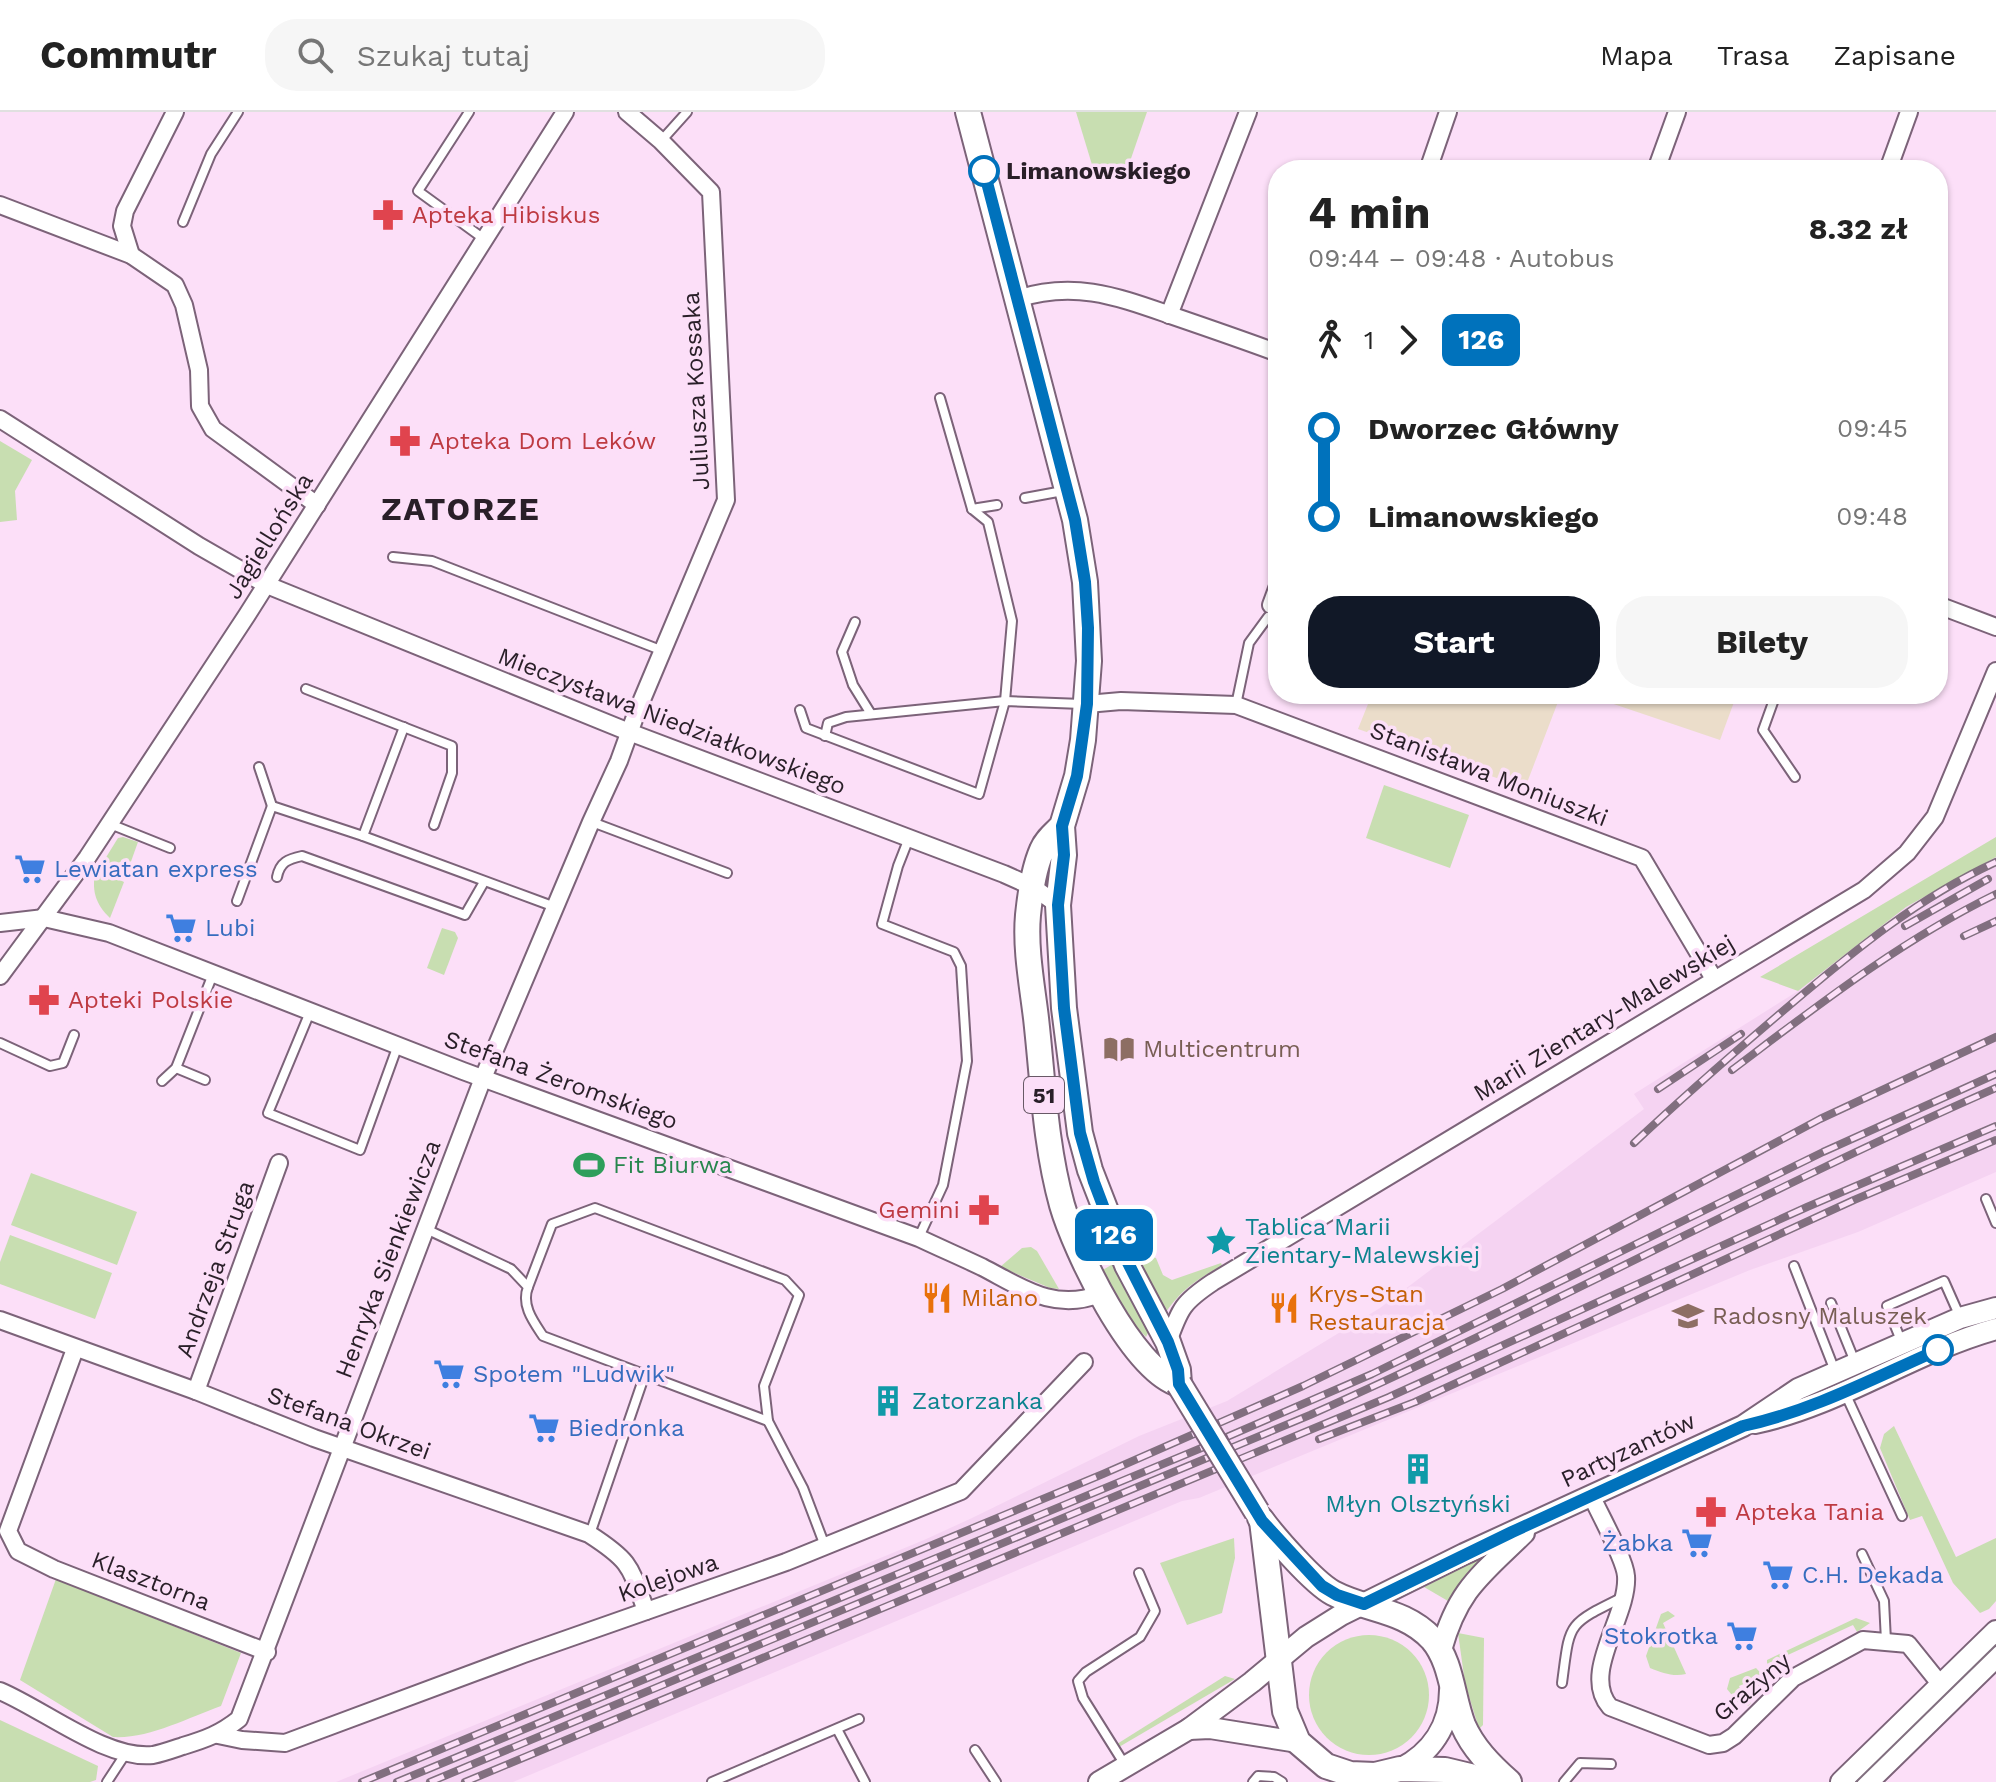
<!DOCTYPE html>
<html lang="pl">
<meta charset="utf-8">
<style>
:root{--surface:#fff;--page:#f6f6f6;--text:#222;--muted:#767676;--line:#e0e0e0;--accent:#111827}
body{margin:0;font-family:"Work Sans",sans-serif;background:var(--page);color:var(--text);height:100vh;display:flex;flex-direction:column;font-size:30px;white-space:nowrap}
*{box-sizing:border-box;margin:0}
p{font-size:26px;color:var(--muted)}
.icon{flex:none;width:44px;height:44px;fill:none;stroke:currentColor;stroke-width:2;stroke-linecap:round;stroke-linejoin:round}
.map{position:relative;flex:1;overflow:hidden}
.drawer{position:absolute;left:1268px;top:48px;width:680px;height:544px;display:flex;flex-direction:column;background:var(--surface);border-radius:32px;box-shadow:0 2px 6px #0004}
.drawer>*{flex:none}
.badge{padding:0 16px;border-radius:12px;font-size:28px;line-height:52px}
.map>.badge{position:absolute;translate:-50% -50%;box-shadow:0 0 0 4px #fff}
.legs{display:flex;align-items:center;gap:12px;height:88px;padding:0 40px;font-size:26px}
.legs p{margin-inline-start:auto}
.summary{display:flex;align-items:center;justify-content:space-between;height:136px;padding:0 40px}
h1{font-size:44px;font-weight:700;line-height:60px}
.cta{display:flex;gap:16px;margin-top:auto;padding:16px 40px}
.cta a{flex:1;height:92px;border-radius:32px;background:var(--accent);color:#fff;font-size:32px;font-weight:700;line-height:92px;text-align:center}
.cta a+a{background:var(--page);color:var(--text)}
ul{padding:0 40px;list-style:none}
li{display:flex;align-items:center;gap:28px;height:88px;font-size:30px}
li i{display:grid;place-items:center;width:12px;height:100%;margin:0 10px;background:currentColor}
li i::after{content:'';width:20px;height:20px;margin:-10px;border:6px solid;border-radius:50%;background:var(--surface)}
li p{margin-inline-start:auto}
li:first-child i{background:linear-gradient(#0000 50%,currentColor 0)}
li:last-child i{background:linear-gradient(currentColor 50%,#0000 0)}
header{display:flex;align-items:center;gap:48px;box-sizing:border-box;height:112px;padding:0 40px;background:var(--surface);border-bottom:2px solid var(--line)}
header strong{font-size:38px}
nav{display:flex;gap:44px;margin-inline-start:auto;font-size:28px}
.search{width:560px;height:72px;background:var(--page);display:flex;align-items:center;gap:20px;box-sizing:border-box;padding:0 28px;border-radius:32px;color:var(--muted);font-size:30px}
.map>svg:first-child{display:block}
.built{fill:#f5d3f2}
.education{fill:#ebddca}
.green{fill:#c8deb1}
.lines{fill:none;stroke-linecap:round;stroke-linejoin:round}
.service-casing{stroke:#7c6379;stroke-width:12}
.minor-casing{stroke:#7c6379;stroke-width:20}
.tertiary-casing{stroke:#7c6379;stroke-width:24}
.primary-casing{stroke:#7c6379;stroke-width:28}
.service{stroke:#fff;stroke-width:8}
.minor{stroke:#fff;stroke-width:16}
.tertiary{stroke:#fff;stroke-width:20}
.primary{stroke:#fff;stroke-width:24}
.tram{stroke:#816f7f;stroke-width:2}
.rail-casing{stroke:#816f7f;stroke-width:8}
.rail{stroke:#fcdff8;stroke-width:5;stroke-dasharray:15;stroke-linecap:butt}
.primary-bridge-casing{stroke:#7c6379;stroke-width:28;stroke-linecap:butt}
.primary-bridge{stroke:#fff;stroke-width:24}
.line-1-casing{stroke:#fff;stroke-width:18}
.line-1{stroke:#0072bc;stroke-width:12}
.stop-1-dot{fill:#fff;stroke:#0072bc;stroke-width:4}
.labels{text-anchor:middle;stroke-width:7;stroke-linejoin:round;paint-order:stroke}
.shield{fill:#fcdff8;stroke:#685966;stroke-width:2}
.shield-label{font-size:22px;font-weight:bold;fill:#291f28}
.stop-label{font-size:24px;font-weight:bold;fill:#291f28;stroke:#fcdff8;text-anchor:start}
.health-label{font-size:24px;fill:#be3a42;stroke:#fcdff8;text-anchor:start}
.street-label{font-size:24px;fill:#291f28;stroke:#fcdff8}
.shop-label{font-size:24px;fill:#366cbe;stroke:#fcdff8;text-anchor:start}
.education-label{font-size:24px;fill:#785e54;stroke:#fcdff8;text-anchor:start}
.leisure-label{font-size:24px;fill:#27864d;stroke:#fcdff8;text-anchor:start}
.culture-label{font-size:24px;fill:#0d838f;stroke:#fcdff8;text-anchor:start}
.food-label{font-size:24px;fill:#c56008;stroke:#fcdff8;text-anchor:start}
.district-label{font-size:32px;font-weight:bold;letter-spacing:2px;fill:#291f28;stroke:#fcdff8}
</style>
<header>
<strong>Commutr</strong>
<div class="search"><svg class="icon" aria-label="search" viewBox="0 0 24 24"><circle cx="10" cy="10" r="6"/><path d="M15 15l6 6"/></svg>Szukaj tutaj</div>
<nav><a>Mapa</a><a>Trasa</a><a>Zapisane</a></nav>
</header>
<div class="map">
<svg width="1996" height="1670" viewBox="0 0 1996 1670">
<rect width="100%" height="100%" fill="#fcdff8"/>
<path class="built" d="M1996,745V1060L1858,1120L1750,1158L1199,1386L1182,1389L513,1670H336L924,1428L972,1406L1139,1324L1227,1289L1380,1196L1644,997L1634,982L1798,879L1906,795Z"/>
<g class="education">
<path d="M1372,582H1561L1525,676L1358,617Z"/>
<path d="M1584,582H1737L1720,628Z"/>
</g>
<g class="green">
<path d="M1076,0H1147L1126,61L1093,56Z"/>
<path d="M0,329L32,348L15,379L17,408L0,410Z"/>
<path d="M1384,673L1469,703L1450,756L1366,726Z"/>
<path d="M123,725L138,730L129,755L122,758L106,750L105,747L118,726Z"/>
<path d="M1996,725V745L1906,795L1798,879L1760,865Z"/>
<path d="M96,757L124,770L110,806C95,792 91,777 96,757Z"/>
<path d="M442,816L455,820L458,826L444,863L427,856Z"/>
<path d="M31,1061L137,1100L117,1153L11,1113Z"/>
<path d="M10,1123L112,1161L95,1207L0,1172V1150Z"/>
<path d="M1031,1135L1037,1139L1059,1177L1050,1176L1000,1155L1022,1136Z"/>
<path d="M1141,1140L1156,1146L1163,1163L1172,1168L1221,1151L1222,1153C1195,1170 1185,1174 1166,1200L1135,1142Z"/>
<path d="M1113,1152L1149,1219L1146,1225L1132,1210L1101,1159Z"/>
<path d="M1894,1314L1956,1445L1996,1426V1489L1989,1497L1980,1501L1953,1471L1922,1404L1910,1408L1880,1336L1884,1322Z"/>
<path d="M1234,1426L1235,1446L1222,1501L1187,1513L1160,1451Z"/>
<path d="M1483,1445L1485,1446L1468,1462L1448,1489L1424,1475Z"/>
<path d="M56,1467L241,1541L221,1594C187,1606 149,1627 113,1625L20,1568Z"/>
<path d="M1668,1499L1675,1504L1663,1511L1686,1562C1673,1565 1663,1561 1650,1556L1646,1544L1661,1502Z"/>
<path d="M1856,1506L1870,1511L1857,1520L1853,1513L1777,1548L1782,1562L1779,1564L1767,1551V1548Z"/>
<path d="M1458,1521L1484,1526L1483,1613L1479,1617L1465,1571Z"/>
<circle cx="1369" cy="1583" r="60"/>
<path d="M1756,1556L1770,1571L1759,1583L1751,1569L1739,1574L1744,1586L1750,1584L1751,1591L1748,1594L1740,1593L1727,1577L1730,1566Z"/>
<path d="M1225,1564L1235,1567L1119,1635L1117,1632Z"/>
<path d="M0,1608L98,1654L96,1668L90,1670H0Z"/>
</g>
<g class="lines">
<defs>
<g id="service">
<path d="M469,0L418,79L484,127"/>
<path d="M661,29L687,0"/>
<path d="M183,110L211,42L238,0"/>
<path d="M1025,386L1063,379"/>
<path d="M972,397L997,393"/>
<path d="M393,445L432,449L663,539"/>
<path d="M855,510L842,540L853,573L871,602"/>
<path d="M306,577L452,634V661L434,713"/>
<path d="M1776,582L1763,618L1795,665"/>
<path d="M1236,593L1249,531L1268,505"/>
<path d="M800,598L806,616L979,682L1005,589L1012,509L988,410L972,397L940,286"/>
<path d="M404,615L363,724L555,795"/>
<path d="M825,624L828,611L846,605L1005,589L1082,592"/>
<path d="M259,655L272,694"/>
<path d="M592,710L727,761"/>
<path d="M110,712L170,736"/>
<path d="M909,726L898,754L882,812L954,840L961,854L967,949L943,1073L919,1125"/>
<path d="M277,765C280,750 288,747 302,744L465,803L484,770"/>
<path d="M237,789L272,694L363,724"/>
<path d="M310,900L268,1001L360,1038L398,933"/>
<path d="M0,931L50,954L63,951L74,923"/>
<path d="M176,956L205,968"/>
<path d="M162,969L176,956L213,862"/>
<path d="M1986,1087L1996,1111"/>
<path d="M426,1117L511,1157L528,1175C521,1193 533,1209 543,1224L768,1309L803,1376L825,1434"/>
<path d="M1794,1154L1835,1259"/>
<path d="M528,1175L552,1112L595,1096L785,1168L799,1183L764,1274L768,1309"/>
<path d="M1831,1191L1855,1250"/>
<path d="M1902,1231L1887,1194L1944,1169L1960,1205"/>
<path d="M1845,1281L1902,1404"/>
<path d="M590,1422L645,1262"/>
<path d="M1862,1442L1884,1489L1886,1529"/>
<path d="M1562,1571C1570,1511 1566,1513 1621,1486"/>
<path d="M837,1617L865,1670"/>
<path d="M975,1638L996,1670"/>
<path d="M1125,1653L1083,1586L1078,1569L1086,1560L1140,1525L1155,1499L1139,1461"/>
<path d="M107,1670L126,1641"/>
<path d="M712,1670L859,1607"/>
<path d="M1253,1670L1258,1664L1274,1665L1282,1670"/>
<path d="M1564,1670L1580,1651L1611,1652"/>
</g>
<g id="minor">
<path d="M1428,58L1448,0"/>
<path d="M1656,58L1677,0"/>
<path d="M1888,58L1909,0"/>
<path d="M0,93L131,143L175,173L184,193L199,258L200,294L213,317L317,393"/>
<path d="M131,143L122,114L125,99L175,0"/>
<path d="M1017,187C1075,168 1118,185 1173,204C1208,216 1243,228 1278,241"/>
<path d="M1169,203L1248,0"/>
<path d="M0,307L199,434L267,473L629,620L1004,762L1033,775L1058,793"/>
<path d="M1271,493L1278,474"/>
<path d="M1938,493L1996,515"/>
<path d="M1087,592L1121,589L1236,593L1642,746L1714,867"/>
<path d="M0,811L44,806L109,821L463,959L919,1126C940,1136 961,1145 982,1155C1021,1175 1054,1200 1100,1182"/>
<path d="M0,864L87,746L247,503L565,0"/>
<path d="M0,1208L196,1279L314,1326L589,1422C631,1449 630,1454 646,1499"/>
<path d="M1168,1230C1180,1196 1183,1190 1213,1170L1864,778L1907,741L1935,705L1996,559"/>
<path d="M75,1237L8,1419L18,1439L54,1457L267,1540"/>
<path d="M196,1279L279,1051"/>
<path d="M1591,1383C1599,1401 1625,1447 1626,1464C1629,1504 1580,1561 1610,1595L1709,1633L1723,1631L1734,1624L1793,1566L1863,1528L1908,1532L1941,1573"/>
<path d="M0,1579C45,1598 106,1648 153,1643C163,1641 174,1637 183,1634C206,1627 220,1622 239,1607L483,966L591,710L619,649L636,602L726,388L711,80L661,29L627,0"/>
<path d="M218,1623L242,1628L285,1631L524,1542L786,1450L961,1379L1084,1250"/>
</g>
<g id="tertiary">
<path d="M1755,1311C1840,1293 1913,1240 1996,1217"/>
<path d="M1441,1538C1458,1477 1481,1463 1524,1421"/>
<path d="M1189,1617L1210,1616L1298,1630"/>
<path d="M1400,1657C1431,1641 1450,1614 1450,1578"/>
<path d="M1099,1670L1189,1617L1252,1570L1306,1525L1341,1503L1464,1442L1743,1314L1798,1277L1960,1206L1996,1196"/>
<path d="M1841,1670L1996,1519"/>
<path d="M1868,1670L1996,1545"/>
</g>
<g id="primary">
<path d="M968,0L1075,408L1085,470L1089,549L1083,628L1077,664L1062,714L1064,743L1058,793L1064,896L1080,1021L1090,1058L1127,1153L1168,1230L1178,1258L1179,1272C1132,1258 1075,1138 1062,1093C1045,1032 1043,968 1036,906C1032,873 1025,836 1028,803C1030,783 1034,756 1042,738C1046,728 1055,721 1062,714"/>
<path d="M1260,1406C1274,1425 1313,1470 1333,1481C1367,1499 1404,1497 1432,1527C1452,1550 1452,1585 1463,1613C1473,1636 1490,1653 1509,1670"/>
<path d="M1262,1409L1285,1599L1298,1630L1326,1654L1350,1662L1375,1663L1400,1657L1445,1658L1470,1664L1481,1670"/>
</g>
</defs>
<use href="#service" class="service-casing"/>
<use href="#minor" class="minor-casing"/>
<use href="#tertiary" class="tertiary-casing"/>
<use href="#primary" class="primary-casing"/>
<use href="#service" class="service"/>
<use href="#minor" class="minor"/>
<use href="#tertiary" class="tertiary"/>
<use href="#primary" class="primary"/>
<path class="tram" d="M1856,1670L1996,1533"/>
<defs>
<g id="rail">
<path d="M1905,814L1988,767"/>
<path d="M1964,824L1996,809"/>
<path d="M1732,958C1817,894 1900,829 1996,782"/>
<path d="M1658,977L1741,922"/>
<path d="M1634,1031C1685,983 1737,938 1790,893C1855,838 1918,786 1996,750"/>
<path d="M1319,1327L1415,1290L1854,1088L1996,1028"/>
<path d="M362,1670L1103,1362L1303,1274L1502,1177L1820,1007L1996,925"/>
<path d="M397,1670L1199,1337L1372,1262L1823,1040L1996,962"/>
<path d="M430,1670L1310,1303C1541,1200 1764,1078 1996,976"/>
<path d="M465,1670L1389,1285L1807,1095L1996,1014"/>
</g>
</defs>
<use href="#rail" class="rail-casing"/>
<use href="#rail" class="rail"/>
<defs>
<path id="primary-bridge" d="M1179,1272L1257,1400"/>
</defs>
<use href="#primary-bridge" class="primary-bridge-casing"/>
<use href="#primary-bridge" class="primary-bridge"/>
</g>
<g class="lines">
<defs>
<path id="line-1" d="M984,59L1075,408L1085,470L1088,516L1087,592L1077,664L1062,714L1064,743L1058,793L1064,896L1080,1021L1094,1070L1114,1123L1168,1230L1178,1258L1179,1272L1262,1409L1322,1474L1337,1483L1364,1492L1512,1420L1743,1314C1812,1299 1874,1266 1938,1238"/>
</defs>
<use href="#line-1" class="line-1-casing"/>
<use href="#line-1" class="line-1"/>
</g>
<defs>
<symbol id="pharmacy-bare" viewBox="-9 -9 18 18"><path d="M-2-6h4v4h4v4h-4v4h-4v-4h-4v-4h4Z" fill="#e0444e" stroke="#fcdff8" stroke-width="2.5" paint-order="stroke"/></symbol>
<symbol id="supermarket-bare" viewBox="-9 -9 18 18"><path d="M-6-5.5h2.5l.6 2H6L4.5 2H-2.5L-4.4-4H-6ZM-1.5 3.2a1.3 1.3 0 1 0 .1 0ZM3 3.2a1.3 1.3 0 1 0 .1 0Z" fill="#3f7fe0" stroke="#fcdff8" stroke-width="2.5" paint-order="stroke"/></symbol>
<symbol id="library-bare" viewBox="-9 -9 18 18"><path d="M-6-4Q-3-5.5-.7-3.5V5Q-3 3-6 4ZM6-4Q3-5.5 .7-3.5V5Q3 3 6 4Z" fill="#8d6e63" stroke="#fcdff8" stroke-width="2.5" paint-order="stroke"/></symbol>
<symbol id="stadium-bare" viewBox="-9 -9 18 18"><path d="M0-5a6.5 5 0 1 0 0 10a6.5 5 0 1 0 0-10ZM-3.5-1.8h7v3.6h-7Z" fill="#2e9e5b" stroke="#fcdff8" stroke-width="2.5" paint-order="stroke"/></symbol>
<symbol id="sight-bare" viewBox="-9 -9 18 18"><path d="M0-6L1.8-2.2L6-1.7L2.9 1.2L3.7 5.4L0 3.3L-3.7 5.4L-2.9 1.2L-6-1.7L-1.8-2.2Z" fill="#0f9aa8" stroke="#fcdff8" stroke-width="2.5" paint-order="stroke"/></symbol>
<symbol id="restaurant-bare" viewBox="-9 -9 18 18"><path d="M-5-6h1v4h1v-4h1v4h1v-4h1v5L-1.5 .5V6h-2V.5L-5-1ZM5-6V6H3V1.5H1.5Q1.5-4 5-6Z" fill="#e8710a" stroke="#fcdff8" stroke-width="2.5" paint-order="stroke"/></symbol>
<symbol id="school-bare" viewBox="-9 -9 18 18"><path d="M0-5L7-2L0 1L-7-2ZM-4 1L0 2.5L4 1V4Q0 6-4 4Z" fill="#8d6e63" stroke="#fcdff8" stroke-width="2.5" paint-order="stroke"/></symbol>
<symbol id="building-bare" viewBox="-9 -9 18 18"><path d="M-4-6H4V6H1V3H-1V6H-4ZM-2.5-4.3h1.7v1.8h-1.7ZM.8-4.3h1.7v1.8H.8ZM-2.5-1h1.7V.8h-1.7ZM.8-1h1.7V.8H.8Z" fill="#0f9aa8" stroke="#fcdff8" stroke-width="2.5" paint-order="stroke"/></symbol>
</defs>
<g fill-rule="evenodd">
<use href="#pharmacy-bare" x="366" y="81" width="44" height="44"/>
<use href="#pharmacy-bare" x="383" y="307" width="44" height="44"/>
<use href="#supermarket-bare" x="8" y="735" width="44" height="44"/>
<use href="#supermarket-bare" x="159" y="794" width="44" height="44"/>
<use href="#pharmacy-bare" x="22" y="866" width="44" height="44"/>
<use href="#library-bare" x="1097" y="915" width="44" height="44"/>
<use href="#stadium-bare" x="567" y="1031" width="44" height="44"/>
<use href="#pharmacy-bare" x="962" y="1076" width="44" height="44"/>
<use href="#sight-bare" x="1199" y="1107" width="44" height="44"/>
<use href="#restaurant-bare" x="915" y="1164" width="44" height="44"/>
<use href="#restaurant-bare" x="1262" y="1174" width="44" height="44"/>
<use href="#school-bare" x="1666" y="1182" width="44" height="44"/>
<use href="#supermarket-bare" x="427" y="1240" width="44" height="44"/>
<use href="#building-bare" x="866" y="1267" width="44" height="44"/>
<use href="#supermarket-bare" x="522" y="1294" width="44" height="44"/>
<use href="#building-bare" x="1396" y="1335" width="44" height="44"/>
<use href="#pharmacy-bare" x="1689" y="1378" width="44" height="44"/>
<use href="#supermarket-bare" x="1675" y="1409" width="44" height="44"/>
<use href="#supermarket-bare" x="1756" y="1441" width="44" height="44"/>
<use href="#supermarket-bare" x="1720" y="1502" width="44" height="44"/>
</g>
<g class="stop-1-dot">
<circle cx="984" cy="59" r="14"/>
<circle cx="1938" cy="1238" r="14"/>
</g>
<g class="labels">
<rect class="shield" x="1024" y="965" width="40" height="36" rx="6"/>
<g class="shield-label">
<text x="1044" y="991">51</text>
</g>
<g class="stop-label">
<text x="1006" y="67">Limanowskiego</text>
</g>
<g class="health-label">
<text x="412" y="111">Apteka Hibiskus</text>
<text x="429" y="337">Apteka Dom Leków</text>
<text x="68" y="896">Apteki Polskie</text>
<text x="960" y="1106" text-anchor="end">Gemini</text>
<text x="1735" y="1408">Apteka Tania</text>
</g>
<g class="street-label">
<text transform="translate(696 279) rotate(-93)" y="8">Juliusza Kossaka</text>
<text transform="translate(269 424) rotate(-58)" y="8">Jagiellońska</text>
<text transform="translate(672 609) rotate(21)" y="8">Mieczysława Niedziałkowskiego</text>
<text transform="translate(1489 662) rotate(21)" y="8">Stanisława Moniuszki</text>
<text transform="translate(1604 906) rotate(-31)" y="8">Marii Zientary-Malewskiej</text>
<text transform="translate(561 968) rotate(20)" y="8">Stefana Żeromskiego</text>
<text transform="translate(388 1147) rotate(-69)" y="8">Henryka Sienkiewicza</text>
<text transform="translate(215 1157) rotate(-70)" y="8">Andrzeja Struga</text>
<text transform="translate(349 1311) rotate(20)" y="8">Stefana Okrzei</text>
<text transform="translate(1628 1338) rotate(-25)" y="8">Partyzantów</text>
<text transform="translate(668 1466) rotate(-19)" y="8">Kolejowa</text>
<text transform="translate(151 1469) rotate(21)" y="8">Klasztorna</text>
<text transform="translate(1752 1575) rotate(-40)" y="8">Grażyny</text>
</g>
<g class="shop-label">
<text x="54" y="765">Lewiatan express</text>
<text x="205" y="824">Lubi</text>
<text x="473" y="1270">Społem "Ludwik"</text>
<text x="568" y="1324">Biedronka</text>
<text x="1673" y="1439" text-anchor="end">Żabka</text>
<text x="1802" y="1471">C.H. Dekada</text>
<text x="1718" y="1532" text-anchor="end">Stokrotka</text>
</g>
<g class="education-label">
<text x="1143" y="945">Multicentrum</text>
<text x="1712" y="1212">Radosny Maluszek</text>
</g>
<g class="leisure-label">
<text x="613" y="1061">Fit Biurwa</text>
</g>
<g class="culture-label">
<text x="1245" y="1123">Tablica Marii<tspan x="1245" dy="28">Zientary-Malewskiej</tspan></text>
<text x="912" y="1297">Zatorzanka</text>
<text x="1418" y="1400" text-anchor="middle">Młyn Olsztyński</text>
</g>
<g class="food-label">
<text x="1308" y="1190">Krys-Stan<tspan x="1308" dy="28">Restauracja</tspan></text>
<text x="961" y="1194">Milano</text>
</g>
<g class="district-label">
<text x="461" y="408">ZATORZE</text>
</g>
</g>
</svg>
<b class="badge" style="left:1114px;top:1123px;background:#0072bc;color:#fff">126</b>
<section class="drawer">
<div class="summary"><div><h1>4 min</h1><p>09:44 – 09:48 · Autobus</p></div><b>8.32 zł</b></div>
<div class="legs"><svg class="icon" aria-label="walk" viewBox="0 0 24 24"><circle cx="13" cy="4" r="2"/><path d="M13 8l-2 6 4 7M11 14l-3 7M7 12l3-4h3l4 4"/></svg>1<svg class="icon" aria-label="forward" viewBox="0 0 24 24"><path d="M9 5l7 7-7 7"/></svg><b class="badge" style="background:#0072bc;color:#fff">126</b></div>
<ul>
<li><i style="color:#0072bc"></i><b>Dworzec Główny</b><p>09:45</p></li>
<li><i style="color:#0072bc"></i><b>Limanowskiego</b><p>09:48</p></li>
</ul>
<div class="cta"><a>Start</a><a>Bilety</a></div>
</section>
</div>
